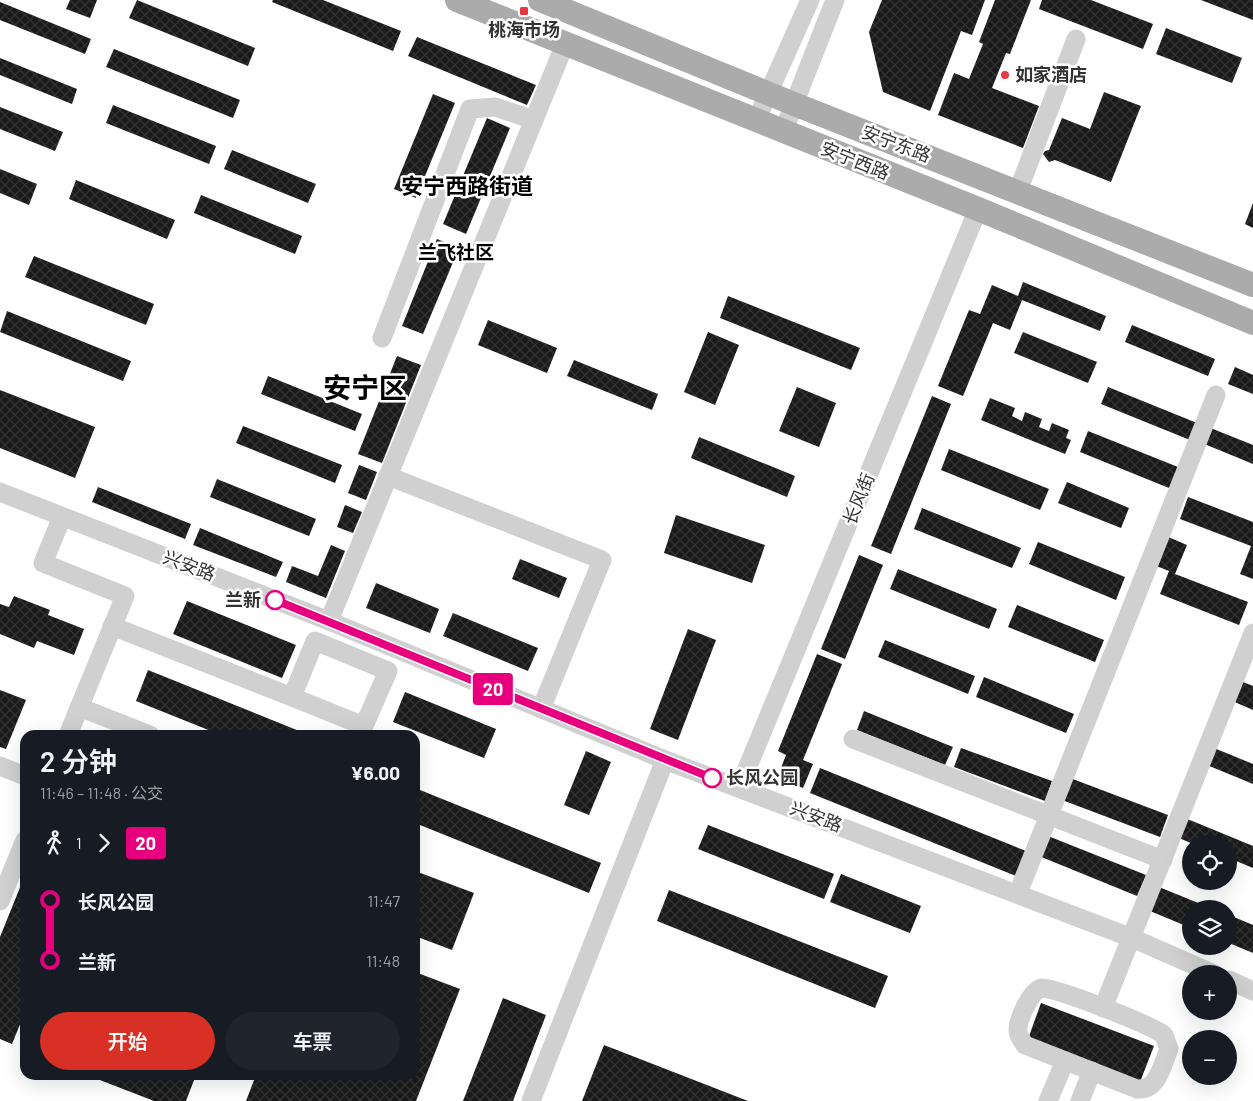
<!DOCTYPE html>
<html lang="zh">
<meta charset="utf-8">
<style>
:root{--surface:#171b24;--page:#20242c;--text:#f1f3f6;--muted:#9ea1a6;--accent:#d93025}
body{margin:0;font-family:Barlow,"Noto Sans SC",sans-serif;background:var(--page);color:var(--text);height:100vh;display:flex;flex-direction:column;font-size:19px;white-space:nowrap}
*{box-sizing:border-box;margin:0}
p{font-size:16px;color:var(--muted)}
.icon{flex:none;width:28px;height:28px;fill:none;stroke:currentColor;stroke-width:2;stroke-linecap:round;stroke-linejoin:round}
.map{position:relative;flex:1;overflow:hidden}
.panel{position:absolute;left:20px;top:730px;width:400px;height:350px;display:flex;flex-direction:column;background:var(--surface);border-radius:15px;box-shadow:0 5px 20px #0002}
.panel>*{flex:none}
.badge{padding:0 10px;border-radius:4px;font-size:18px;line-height:32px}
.controls{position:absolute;left:1182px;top:835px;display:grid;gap:10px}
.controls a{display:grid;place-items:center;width:55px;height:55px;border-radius:50%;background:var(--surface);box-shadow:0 5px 20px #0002;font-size:25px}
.map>.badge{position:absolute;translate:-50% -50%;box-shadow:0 0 0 2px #fff}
.legs{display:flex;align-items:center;gap:8px;height:55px;padding:0 20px;font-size:16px}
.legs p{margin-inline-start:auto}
.overview{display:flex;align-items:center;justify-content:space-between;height:85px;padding:0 20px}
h1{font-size:28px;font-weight:600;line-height:38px}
.primary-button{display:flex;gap:10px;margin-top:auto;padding:10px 20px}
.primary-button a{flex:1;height:58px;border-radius:30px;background:var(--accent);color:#fff;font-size:20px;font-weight:600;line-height:58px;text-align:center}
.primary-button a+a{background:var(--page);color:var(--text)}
ul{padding:0 20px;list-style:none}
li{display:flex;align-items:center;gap:18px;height:60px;font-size:19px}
li i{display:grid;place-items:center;width:8px;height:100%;margin:0 6px;background:currentColor}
li i::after{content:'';width:12px;height:12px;margin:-6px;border:4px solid;border-radius:50%;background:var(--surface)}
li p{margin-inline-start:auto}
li:first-child i{background:linear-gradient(#0000 50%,currentColor 0)}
li:last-child i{background:linear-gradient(currentColor 50%,#0000 0)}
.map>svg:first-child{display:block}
.building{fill:url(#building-cross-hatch)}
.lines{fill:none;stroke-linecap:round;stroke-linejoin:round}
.minor{stroke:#d0d0d0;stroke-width:19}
.major{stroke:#ababab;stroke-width:24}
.line-1-casing{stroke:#fff;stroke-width:11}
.line-1{stroke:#e6007e;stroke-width:8}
.poi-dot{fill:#e63946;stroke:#fff;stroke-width:2}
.stop-1-dot{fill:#fff;stroke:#e6007e;stroke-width:2.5}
.labels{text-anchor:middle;stroke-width:5;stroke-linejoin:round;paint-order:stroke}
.poi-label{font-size:18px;font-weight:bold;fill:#333;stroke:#fff}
.street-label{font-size:18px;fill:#333;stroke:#fff}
.stop-label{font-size:18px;font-weight:bold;fill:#333;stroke:#fff;text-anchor:end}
.neighbourhood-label{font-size:19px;font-weight:bold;fill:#000;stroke:#fff}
.district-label{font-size:22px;font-weight:bold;fill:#000;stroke:#fff}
.town-label{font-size:28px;font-weight:bold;fill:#000;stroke:#fff}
</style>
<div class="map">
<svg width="1253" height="1101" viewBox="0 0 1253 1101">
<defs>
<pattern id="building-cross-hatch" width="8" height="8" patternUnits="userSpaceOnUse" patternTransform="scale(1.25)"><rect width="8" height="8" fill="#1a1a1a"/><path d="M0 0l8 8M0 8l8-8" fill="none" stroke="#333"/></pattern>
</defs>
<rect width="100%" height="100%" fill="#fff"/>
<g class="building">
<path d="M70,0H97L90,18L66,9Z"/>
<path d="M137,0L255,48L248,66L129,18Z"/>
<path d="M273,0H323L401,31L393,51L272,2Z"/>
<path d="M882,0H985L972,35L961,31L930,111L883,92L869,32Z"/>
<path d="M995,0H1031L1010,54L1006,53L992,88L1039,106L1023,148L938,115L954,73L969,79L983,44L979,42Z"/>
<path d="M1042,0H1091L1153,24L1143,49L1039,9Z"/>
<path d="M1201,0H1253V20Z"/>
<path d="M0,2L91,39L85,54L0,20Z"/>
<path d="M1166,28L1242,58L1232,83L1156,54Z"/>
<path d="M417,37L536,85L527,105L408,56Z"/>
<path d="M114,49L240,100L233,118L106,67Z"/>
<path d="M0,58L77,89L72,104L0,75Z"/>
<path d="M1104,92L1141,106L1111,182L1055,160L1049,162L1043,154L1045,151L1049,150L1062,118L1090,129Z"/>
<path d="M433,94L455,103L416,198L394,189Z"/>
<path d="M113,105L216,146L209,164L106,123Z"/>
<path d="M0,107L63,132L55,151L0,129Z"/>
<path d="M487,118L510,128L466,234L443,224Z"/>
<path d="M232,150L316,184L308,203L224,169Z"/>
<path d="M0,169L37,184L29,205L0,193Z"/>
<path d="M76,180L175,220L167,239L69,199Z"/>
<path d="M201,195L302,236L295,254L194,213Z"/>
<path d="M1253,203V228L1245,224Z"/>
<path d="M437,239L459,248L423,334L402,326Z"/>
<path d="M34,256L154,304L146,325L25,277Z"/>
<path d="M1023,282L1106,316L1100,331L1022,300L1010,330L993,323L963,396L938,386L969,310L980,314L992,285L1018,296Z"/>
<path d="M728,296L860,348L851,370L720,318Z"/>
<path d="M7,311L131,361L123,381L0,332Z"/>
<path d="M488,320L557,348L547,373L478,345Z"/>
<path d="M1132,325L1215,359L1208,376L1125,342Z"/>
<path d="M708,332L739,345L715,405L684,392Z"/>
<path d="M1023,332L1097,362L1088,383L1014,353Z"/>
<path d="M397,356L421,365L382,463L358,454Z"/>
<path d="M574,360L658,394L652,410L567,376Z"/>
<path d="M1235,367L1253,375V394L1228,384Z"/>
<path d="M268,376L362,414L355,431L261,394Z"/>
<path d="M797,387L836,403L819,447L779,431Z"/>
<path d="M1108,387L1197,423L1190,440L1101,404Z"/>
<path d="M0,390L95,427L75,478L0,448Z"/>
<path d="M932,396L951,404L891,554L871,546Z"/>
<path d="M990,398L1015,408L1012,416L1022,421L1025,412L1042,419L1039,427L1049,431L1052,423L1069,430L1066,438L1071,440L1065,454L981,420Z"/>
<path d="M243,426L342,465L335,483L236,443Z"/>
<path d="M1208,427L1253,445V464L1202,443Z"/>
<path d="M1088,431L1178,467L1169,488L1080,452Z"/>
<path d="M699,437L795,476L787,497L691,458Z"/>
<path d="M949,449L1049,489L1040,510L941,470Z"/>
<path d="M359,465L377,472L366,500L348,493Z"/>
<path d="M217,479L316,519L309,536L210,497Z"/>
<path d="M1067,482L1129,508L1121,528L1058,503Z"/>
<path d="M98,487L191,524L185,539L92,502Z"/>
<path d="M1188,497L1253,522V579L1240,574L1251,546L1180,519Z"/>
<path d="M345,505L362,512L353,533L337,527Z"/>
<path d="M922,508L1021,548L1012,568L914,529Z"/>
<path d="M676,515L765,545L752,583L664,553Z"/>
<path d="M200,528L283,562L276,577L193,545Z"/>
<path d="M1166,536L1187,545L1175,574L1248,602L1239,625L1160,594L1169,571L1154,565Z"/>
<path d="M1038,542L1125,577L1116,600L1029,564Z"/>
<path d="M331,545L345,551L326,598L286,582L292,566L318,576Z"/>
<path d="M859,555L883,565L845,659L821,649Z"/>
<path d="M520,559L567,578L559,598L512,579Z"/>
<path d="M898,569L997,609L989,629L890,589Z"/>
<path d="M376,583L439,609L430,633L366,608Z"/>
<path d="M14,596L50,610L48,615L84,629L74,655L37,641L34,648L0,634V604L9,607Z"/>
<path d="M187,601L296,645L282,678L173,634Z"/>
<path d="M1017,605L1104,640L1095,662L1008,627Z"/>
<path d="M453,613L538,648L528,671L443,636Z"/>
<path d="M688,629L716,640L678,740L650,729Z"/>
<path d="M885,640L975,676L968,694L878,657Z"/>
<path d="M817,654L842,664L803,760L813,764L803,788L777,778L786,755L778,751Z"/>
<path d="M148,670L309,735H221L136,701Z"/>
<path d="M984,677L1074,714L1066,733L976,697Z"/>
<path d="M1238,680L1253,686V710L1230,700Z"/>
<path d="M0,690L26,700L6,749L0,747Z"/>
<path d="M405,692L496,729L484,758L393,722Z"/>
<path d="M864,711L953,747L945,765L857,730Z"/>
<path d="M961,748L1052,781L1045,801L954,767Z"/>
<path d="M1214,748L1253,764V784L1207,765Z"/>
<path d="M586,751L611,762L589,815L564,805Z"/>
<path d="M820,768L1026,851L1016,876L810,793Z"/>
<path d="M1070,778L1168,815L1160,837L1062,800Z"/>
<path d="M415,788L601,863L589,893L415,823Z"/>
<path d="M1185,818L1253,846V868L1229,858V844H1193L1177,837Z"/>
<path d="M708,825L834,874L824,899L698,849Z"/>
<path d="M1048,836L1146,875L1137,896L1039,856Z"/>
<path d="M415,871L474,893L452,950L415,936Z"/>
<path d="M841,874L921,906L910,933L830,902Z"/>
<path d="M25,875V1012L12,1044L0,1039V937Z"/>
<path d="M1159,887L1213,909H1191V928L1150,911Z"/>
<path d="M669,890L888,976L875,1008L657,921Z"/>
<path d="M1229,915L1253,925V953L1229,943Z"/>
<path d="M415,972L460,989L416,1101H246L256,1075H415Z"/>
<path d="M503,998L546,1015L513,1101H463Z"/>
<path d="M1041,1003L1154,1046L1140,1082L1028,1039Z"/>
<path d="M604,1045L748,1101H582Z"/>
<path d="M87,1075H196L186,1101H154Z"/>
</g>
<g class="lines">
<g class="minor">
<path d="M756,121L810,0"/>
<path d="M783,132L835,0"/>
<path d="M1018,191L1076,39"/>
<path d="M382,338L470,109L495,107L534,120"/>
<path d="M388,476L602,560L541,709"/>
<path d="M0,492L329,621L665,760L1132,938L1214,974"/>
<path d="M62,517L43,563L125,596L68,735"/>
<path d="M329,621L565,44"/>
<path d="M112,626L292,697"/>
<path d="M79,707L150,735"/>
<path d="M360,735L388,671L315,641L292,697L364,726"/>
<path d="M853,739L1163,860"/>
<path d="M0,766L25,776"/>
<path d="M739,788L978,209"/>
<path d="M1022,883L1216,395"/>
<path d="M0,901L25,840"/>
<path d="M1229,980L1253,991"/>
<path d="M1041,988C1055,987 1151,1025 1164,1035L1169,1049C1162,1065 1158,1091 1137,1089L1025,1045C1022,1041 1018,1036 1018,1030C1018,1019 1030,992 1041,988Z"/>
<path d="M1103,1008L1253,633"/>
<path d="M531,1101L665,760"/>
<path d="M1048,1101L1065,1061"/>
<path d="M1080,1101L1092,1071"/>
</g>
<g class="major">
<path d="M457,0L978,209L1253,323"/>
<path d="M540,0L794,104L1253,285"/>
</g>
</g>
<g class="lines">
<defs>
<path id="line-1" d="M275,600L712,778"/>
</defs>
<use href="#line-1" class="line-1-casing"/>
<use href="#line-1" class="line-1"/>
</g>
<g class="poi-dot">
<rect x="519" y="6" width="10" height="10" rx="2.5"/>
<circle cx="1005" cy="75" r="5"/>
</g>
<g class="stop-1-dot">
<circle cx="275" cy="600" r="9"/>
<circle cx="712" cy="778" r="9"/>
</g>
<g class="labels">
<g class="poi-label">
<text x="524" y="36">桃海市场</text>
<text x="1015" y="81" text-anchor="start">如家酒店</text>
</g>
<g class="street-label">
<text transform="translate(896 144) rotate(21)" y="6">安宁东路</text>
<text transform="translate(855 161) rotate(22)" y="6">安宁西路</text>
<text transform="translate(859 499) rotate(-68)" y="6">长风街</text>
<text transform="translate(189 566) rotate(21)" y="6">兴安路</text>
<text transform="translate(816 817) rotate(21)" y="6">兴安路</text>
</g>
<g class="stop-label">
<text x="261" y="606">兰新</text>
<text x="726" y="784" text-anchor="start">长风公园</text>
</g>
<g class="neighbourhood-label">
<text x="456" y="259">兰飞社区</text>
</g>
<g class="district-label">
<text x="467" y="194">安宁西路街道</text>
</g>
<g class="town-label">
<text x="365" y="398">安宁区</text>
</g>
</g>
</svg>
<div class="controls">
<a><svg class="icon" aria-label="locate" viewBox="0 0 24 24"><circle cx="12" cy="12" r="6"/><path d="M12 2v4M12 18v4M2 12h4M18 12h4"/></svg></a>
<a><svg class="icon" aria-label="layers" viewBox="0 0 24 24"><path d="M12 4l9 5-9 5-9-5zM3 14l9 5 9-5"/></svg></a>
<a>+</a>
<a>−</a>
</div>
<b class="badge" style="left:493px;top:689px;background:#e6007e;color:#fff">20</b>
<section class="panel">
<div class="overview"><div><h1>2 分钟</h1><p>11:46 – 11:48 · 公交</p></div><b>¥6.00</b></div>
<div class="legs"><svg class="icon" aria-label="walk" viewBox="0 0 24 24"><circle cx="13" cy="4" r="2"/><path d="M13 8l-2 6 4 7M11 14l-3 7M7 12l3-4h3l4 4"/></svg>1<svg class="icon" aria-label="forward" viewBox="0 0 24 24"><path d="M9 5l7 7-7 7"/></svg><b class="badge" style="background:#e6007e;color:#fff">20</b></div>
<ul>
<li><i style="color:#e6007e"></i><b>长风公园</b><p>11:47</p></li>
<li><i style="color:#e6007e"></i><b>兰新</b><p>11:48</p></li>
</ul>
<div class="primary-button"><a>开始</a><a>车票</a></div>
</section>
</div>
